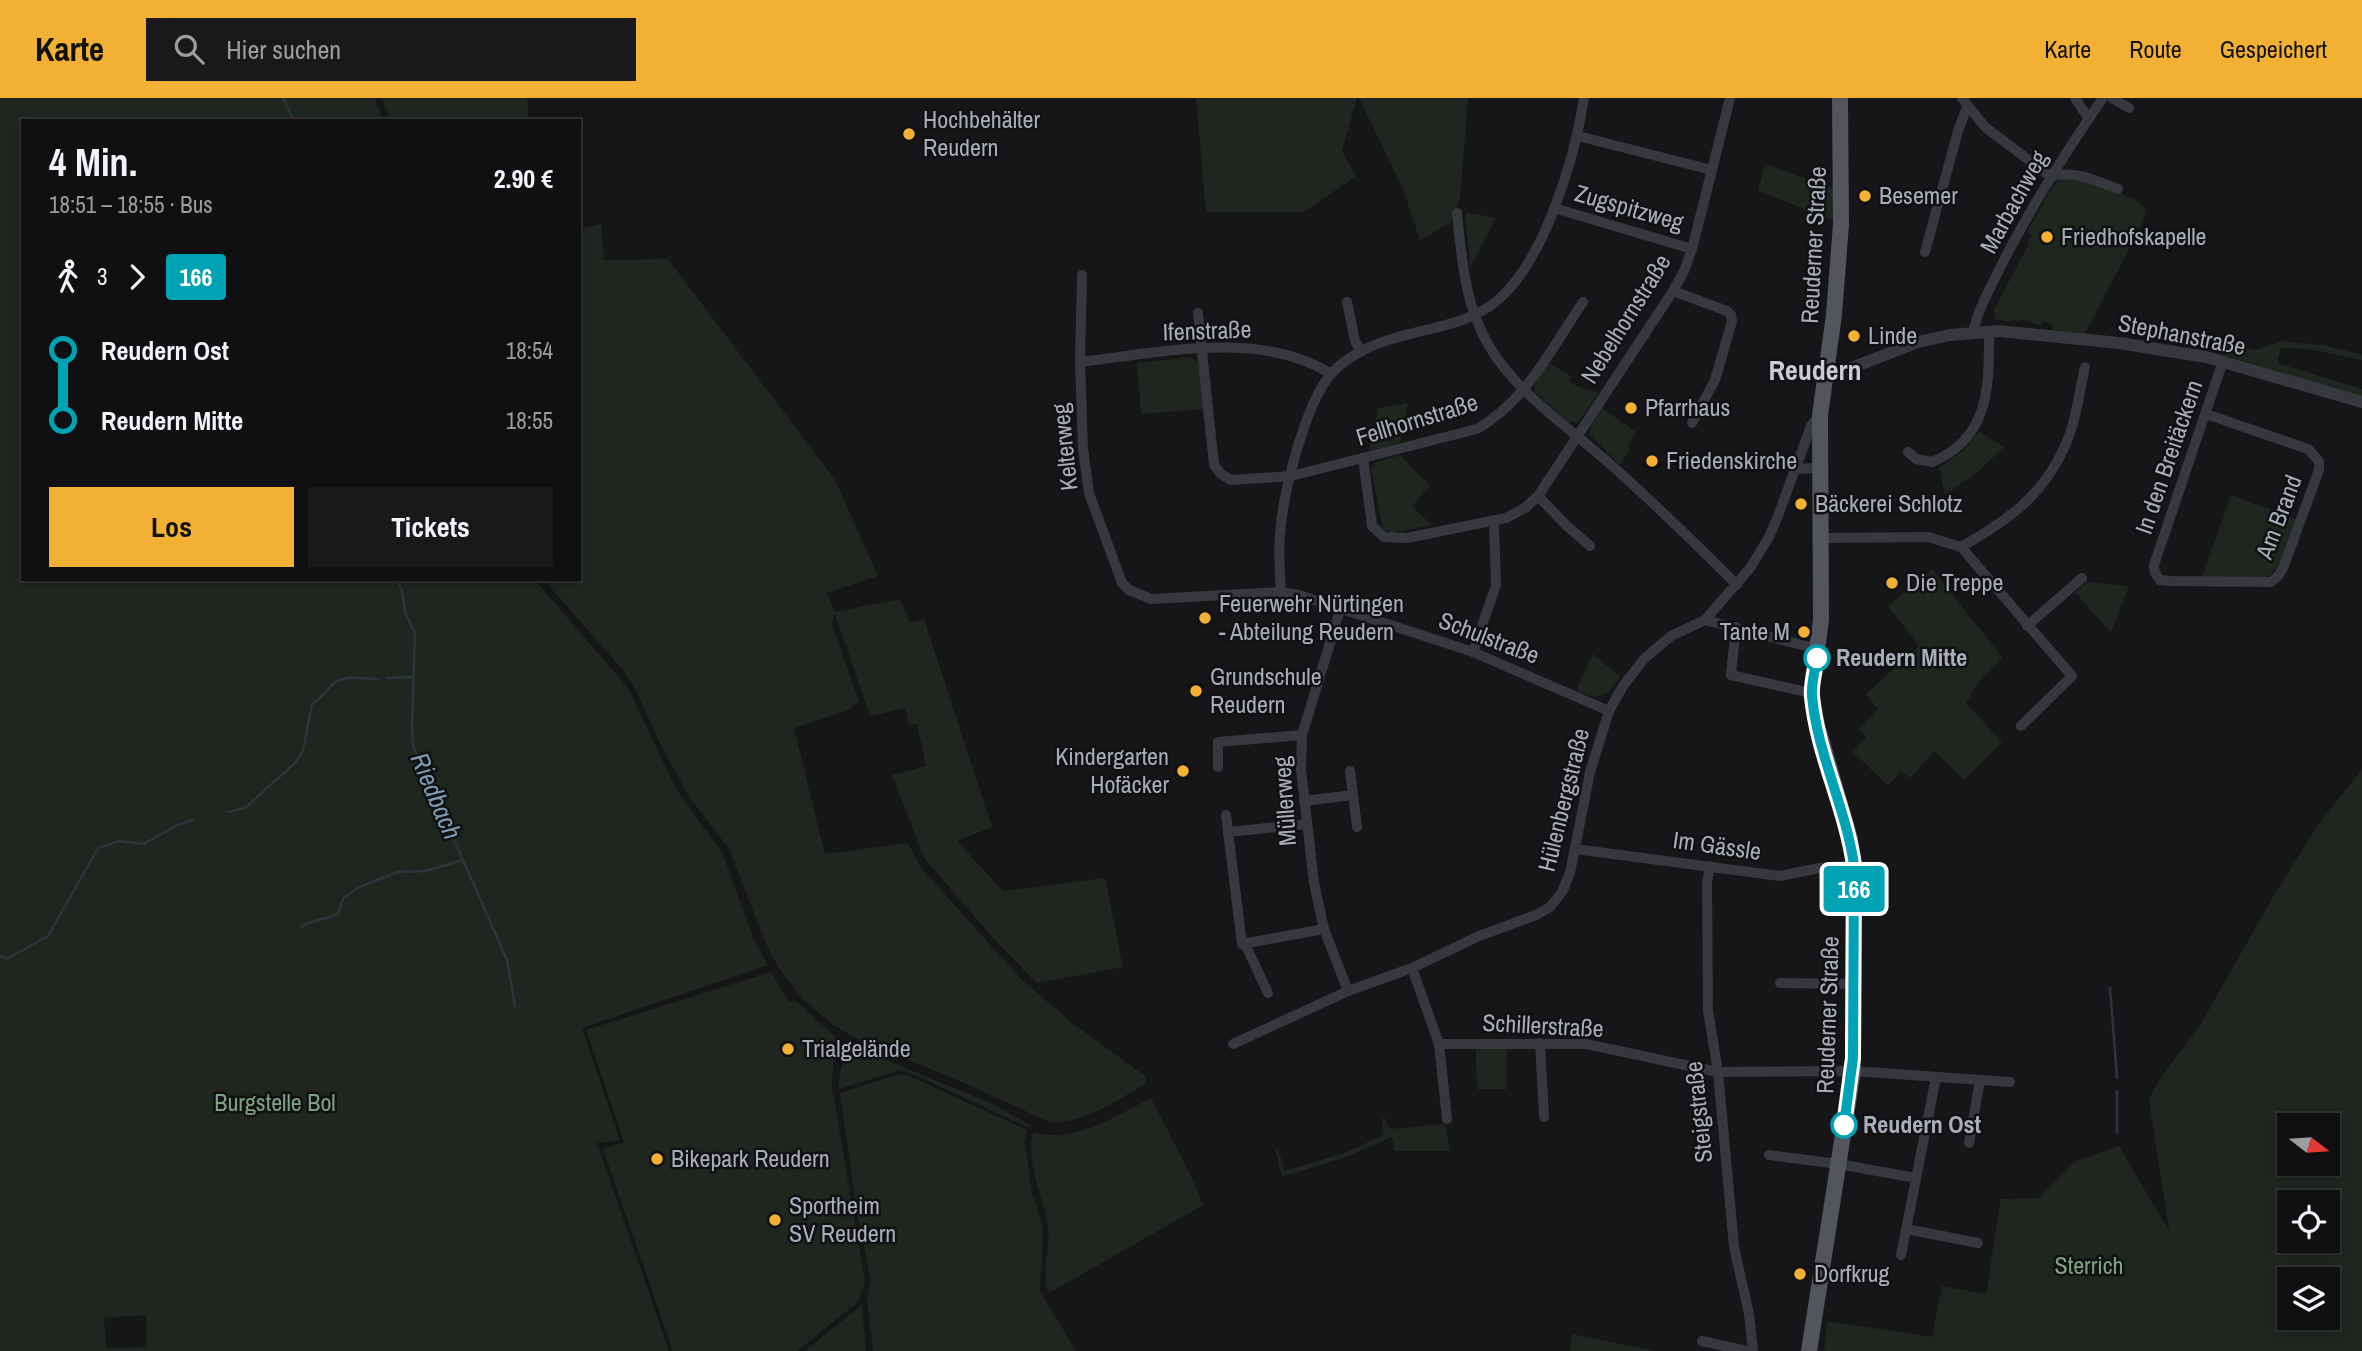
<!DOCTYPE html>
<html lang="de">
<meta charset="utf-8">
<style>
:root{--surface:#101012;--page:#19191b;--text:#f1f3f6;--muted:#9c9d9f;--line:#303032;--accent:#f2b134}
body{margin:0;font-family:"Archivo Narrow",sans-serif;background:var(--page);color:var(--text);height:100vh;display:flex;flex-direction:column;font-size:26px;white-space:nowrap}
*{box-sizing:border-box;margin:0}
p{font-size:23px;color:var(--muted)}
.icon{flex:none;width:38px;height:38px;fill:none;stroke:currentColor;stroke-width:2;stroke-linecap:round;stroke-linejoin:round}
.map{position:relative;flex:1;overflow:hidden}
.details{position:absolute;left:21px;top:21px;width:560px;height:462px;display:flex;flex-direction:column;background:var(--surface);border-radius:0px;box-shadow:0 4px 10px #0003,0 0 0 2px var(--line)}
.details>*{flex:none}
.badge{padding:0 14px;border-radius:5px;font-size:24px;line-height:46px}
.needle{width:46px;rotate:107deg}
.tools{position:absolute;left:2277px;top:1015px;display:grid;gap:14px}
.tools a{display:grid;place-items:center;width:63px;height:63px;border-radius:0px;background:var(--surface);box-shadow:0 4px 10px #0003,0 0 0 2px var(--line);font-size:35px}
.map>.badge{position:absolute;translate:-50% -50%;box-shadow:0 0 0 4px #fff}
.legs{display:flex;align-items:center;gap:10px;height:77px;padding:0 28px;font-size:23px}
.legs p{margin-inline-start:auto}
.overview{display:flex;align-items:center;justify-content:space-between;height:119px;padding:0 28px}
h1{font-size:38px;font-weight:700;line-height:52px}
.cta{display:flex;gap:14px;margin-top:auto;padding:14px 28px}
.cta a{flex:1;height:80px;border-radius:0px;background:var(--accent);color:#111;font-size:28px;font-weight:700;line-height:80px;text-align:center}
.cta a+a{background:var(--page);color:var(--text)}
ul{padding:0 28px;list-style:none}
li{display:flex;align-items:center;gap:24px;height:70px;font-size:26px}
li i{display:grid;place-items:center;width:10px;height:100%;margin:0 9px;background:currentColor}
li i::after{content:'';width:18px;height:18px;margin:-9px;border:5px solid;border-radius:50%;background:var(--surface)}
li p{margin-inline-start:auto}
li:first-child i{background:linear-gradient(#0000 50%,currentColor 0)}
li:last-child i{background:linear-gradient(currentColor 50%,#0000 0)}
header{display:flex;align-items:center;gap:42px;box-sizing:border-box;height:98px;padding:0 35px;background:var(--accent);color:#111}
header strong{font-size:33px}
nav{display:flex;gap:38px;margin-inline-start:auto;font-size:24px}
.search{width:490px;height:63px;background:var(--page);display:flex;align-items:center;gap:18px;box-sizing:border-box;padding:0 24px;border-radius:0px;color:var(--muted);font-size:26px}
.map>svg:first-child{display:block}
.green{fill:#1e261f;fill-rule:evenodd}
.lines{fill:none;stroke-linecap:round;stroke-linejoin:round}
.stream{stroke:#2c353c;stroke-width:2.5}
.minor{stroke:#37383d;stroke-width:10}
.tertiary{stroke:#37383d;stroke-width:12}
.primary{stroke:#53555c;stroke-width:16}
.line-1-casing{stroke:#fff;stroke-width:16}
.line-1{stroke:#00a3b4;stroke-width:10}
.poi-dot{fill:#f2b134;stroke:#111113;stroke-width:2.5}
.stop-1-dot{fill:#fff;stroke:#00a3b4;stroke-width:3.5}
.labels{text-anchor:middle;stroke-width:5;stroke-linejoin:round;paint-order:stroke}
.poi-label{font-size:24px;fill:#a8adb8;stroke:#111113;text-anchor:start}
.street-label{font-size:24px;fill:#a8adb8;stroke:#111113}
.stop-label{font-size:24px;font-weight:bold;fill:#a8adb8;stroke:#111113;text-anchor:start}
.park-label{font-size:24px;fill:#7fa381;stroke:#111113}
.water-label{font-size:26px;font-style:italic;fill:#7f9bb3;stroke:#111113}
.quarter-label{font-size:28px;font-weight:bold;fill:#c9ccd4;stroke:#111113}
</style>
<header>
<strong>Karte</strong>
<div class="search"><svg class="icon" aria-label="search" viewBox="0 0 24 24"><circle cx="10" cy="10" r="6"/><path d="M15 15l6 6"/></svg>Hier suchen</div>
<nav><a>Karte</a><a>Route</a><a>Gespeichert</a></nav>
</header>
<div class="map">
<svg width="2362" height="1253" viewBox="0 0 2362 1253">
<rect width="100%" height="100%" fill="#161618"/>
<g class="green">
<path d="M0,0H375L383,23H23V481H534L628,590L676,691L722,754L754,842L768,867L582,930L620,1042L597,1045L669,1253H0ZM146,1217L147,1249L106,1250L104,1220Z"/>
<path d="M382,0H527L529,23H390Z"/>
<path d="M1196,0H1357L1342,53L1356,78L1304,114H1206Z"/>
<path d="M1359,0H1468L1460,99L1452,124L1420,142L1403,91Z"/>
<path d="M1765,66L1835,91L1834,122L1758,93Z"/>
<path d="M2060,81C2066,81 2072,80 2078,81C2093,83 2138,99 2146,111L2143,124L2085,236L2052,233V227L2043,223L2041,228L2021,221L2020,224L2012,221L2010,224L1994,221L1996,215L1993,213L2029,146L2027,145L2032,137L2027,134L2053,88Z"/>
<path d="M1465,114L1496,120L1470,170Z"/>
<path d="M601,126L604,162L668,161L835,382L878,478L826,495L835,514L900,501L910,525L924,521L992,729L957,743L1003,793L1105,780L1123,869L1037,885L995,842L924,760L892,677L926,668L917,626L909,627L906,610L870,618L835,516L832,526L859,604L848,612L794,630L825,756L908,745L921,770L1020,880L1071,924L1145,978L1147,985C1117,1002 1087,1024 1052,1025L955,981L860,942L833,927L802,900L779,870L766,846L729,751L690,700L664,654L636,592L623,572L543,481H579V131Z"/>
<path d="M2216,237L2240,248L2256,252L2281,243L2323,247L2362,257V262L2308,251L2281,250L2277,265L2362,291V299L2213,254Z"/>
<path d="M1190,259L1199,265L1204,311L1141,316L1137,265Z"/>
<path d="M1548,264L1571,279L1569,283L1576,288L1599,295L1578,324H1568L1535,294L1534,285Z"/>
<path d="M1408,305L1400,345L1369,353L1378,310Z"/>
<path d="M1602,310L1636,334L1628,348L1630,351L1620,367L1589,336L1591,328Z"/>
<path d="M1979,333L2004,349L1981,371L1945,397L1939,370L1963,353Z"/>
<path d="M1400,357L1430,388L1412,408L1432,427L1392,435L1383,431L1371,371L1377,364Z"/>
<path d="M2231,397L2296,421C2288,442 2285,472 2261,482L2202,479Z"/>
<path d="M1932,471L2003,560L1980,582L1966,605L2002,644L1964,682L1934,653L1910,680L1901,673L1888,688L1853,654L1867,639L1859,631L1878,611L1866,596L1919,548L1888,508Z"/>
<path d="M2086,484L2129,488L2111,535L2075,494Z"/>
<path d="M1593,556L1620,579C1606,598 1601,604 1578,593V587Z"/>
<path d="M2362,671V1253H1824L1827,1223L1932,1239L1942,1188L1986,1196L2001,1101L2039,1100L2076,1063L2119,1048L2169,1133L2149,1001L2159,982L2199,929L2273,799L2316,730ZM2328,1027V1066H2289V1027ZM2289,1104H2328V1143H2289ZM2289,1181H2328V1220H2289Z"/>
<path d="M771,874L789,904L796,903L842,945V951L833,965L832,989L865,1184L858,1204L797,1253H673L603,1051L624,1044L586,932Z"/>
<path d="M1476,951H1507V991H1477Z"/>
<path d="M855,953L867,954L995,1007L1030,1027L1029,1029L1023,1027L913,976L900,972L839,991C839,975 840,962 855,953Z"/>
<path d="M899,976L907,977L1027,1032L1025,1043L1031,1091L1042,1126L1043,1140L1040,1193L1076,1253H873L867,1202L871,1182L858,1120L840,995Z"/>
<path d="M1151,1000L1188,1072L1203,1107L1049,1195C1040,1174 1051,1152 1048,1130C1044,1098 1025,1067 1033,1034C1075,1046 1115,1018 1151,1000Z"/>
<path d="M1382,1020H1385L1389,1031L1445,1026L1450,1053H1395L1392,1039L1346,1059L1282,1079L1275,1051H1278L1285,1073L1344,1055L1384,1037Z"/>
<path d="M862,1207L866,1253H805Z"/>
<path d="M1572,1236L1656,1253H1570Z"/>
</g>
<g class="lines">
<g class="stream">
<path d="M283,0L294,23"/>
<path d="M397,481L402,493L405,514L415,535L412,626L413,648L507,862L515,908"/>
<path d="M387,580L412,579"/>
<path d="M228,714L245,710L295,665L303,653L312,606C321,600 326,594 333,586C344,576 365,581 378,581"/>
<path d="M301,829C313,821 326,822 338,816L343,801L357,790L398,774L425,773L463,762"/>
<path d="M0,858L7,861L48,838L98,750L119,743L144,746L175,728L193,722"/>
<path d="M2110,890L2117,980"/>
<path d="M2117,1034V993"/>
</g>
<g class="minor">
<path d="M1962,0L1985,29L2050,78C2077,73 2092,81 2118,91"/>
<path d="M2075,0L2089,21"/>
<path d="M2112,0L2129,10"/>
<path d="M1578,38L1712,72"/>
<path d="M1554,110L1692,151"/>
<path d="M1457,115C1461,153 1464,195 1480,230C1504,287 1564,325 1609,365C1653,404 1695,445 1737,487"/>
<path d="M1925,154L1958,33L1967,9"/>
<path d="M1082,177L1080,264L1083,351L1089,395L1122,485L1129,492L1151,501L1281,494L1299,497L1473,554L1609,613"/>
<path d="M1673,193L1727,213L1731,217L1732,223L1715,282L1692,325"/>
<path d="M1347,204L1355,243L1361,254"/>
<path d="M1198,215L1214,367L1221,376L1231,382L1291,378L1477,331C1527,302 1551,251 1583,204"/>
<path d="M1973,234C1978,211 1990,191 2000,170C2030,110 2065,55 2103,0"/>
<path d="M1080,264C1158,255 1261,231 1331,276"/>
<path d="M2206,316L2308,351L2319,363V372L2283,470L2278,478L2271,484L2171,483L2160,482L2155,475L2154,467L2223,263"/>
<path d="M1908,354L1916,361L1932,364C1991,340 1989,286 1989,233"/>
<path d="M1363,360L1372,428L1384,439L1407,440L1506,420L1525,410L1538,398L1673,193L1684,173L1692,151L1730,0"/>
<path d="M1794,371L1819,370"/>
<path d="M1538,398L1567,428L1590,448"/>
<path d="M1819,440L1928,439L1961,449L2072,578L2021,628"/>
<path d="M1961,449C2007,423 2043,398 2065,348C2076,324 2079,294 2085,269"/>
<path d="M1281,494C1280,475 1278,455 1280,436C1283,395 1305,306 1331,276C1347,258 1373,246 1395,240C1431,229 1468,227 1498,202C1545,162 1575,59 1584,0"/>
<path d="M1341,509L1302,637L1301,671L1314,785L1324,831L1348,893"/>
<path d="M1705,522L1818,551"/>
<path d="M2027,528L2082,480"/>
<path d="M1736,529L1731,577L1811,595"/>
<path d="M1473,554L1496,487L1494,424"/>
<path d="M1218,669V644L1302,637"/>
<path d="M1353,697L1357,729"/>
<path d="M1304,703L1353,697L1350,673"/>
<path d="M1226,717L1242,846L1324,831"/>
<path d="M1228,734L1307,726"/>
<path d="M1575,751L1780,778L1819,770L1854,767"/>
<path d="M1710,768L1707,785L1708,913L1718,974L1734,1149L1749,1216L1753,1253"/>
<path d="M1245,846L1268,895"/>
<path d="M1412,870L1439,946L1447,1021"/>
<path d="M1780,885L1854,886"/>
<path d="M1540,945L1544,1019"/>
<path d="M1233,946L1348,893L1412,870L1479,838L1536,817L1550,809L1562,794L1570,775L1590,674L1609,613L1623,588L1644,561L1671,538L1705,522L1750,470L1769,439L1778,418L1811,328L1819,317"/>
<path d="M1439,946H1586L1718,974L1853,973L2010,984"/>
<path d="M1969,1045L1980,982"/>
<path d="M1769,1057L1838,1066L1916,1080"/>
<path d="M1906,1131L1978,1145"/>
<path d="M1901,1157L1936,979"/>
<path d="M1702,1243L1747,1253"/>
</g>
<path class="tertiary" d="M1826,276H1836L1918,244L1950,237L1999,233L2119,245L2206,259L2362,304"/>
<path class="primary" d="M1809,1253L1853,973L1854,767L1850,741L1817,627L1811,595L1821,522L1820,317L1834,217L1841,126L1840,0"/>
</g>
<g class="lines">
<defs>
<path id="line-1" d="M1817,560C1815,572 1811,586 1812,598C1817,655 1846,710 1854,767L1853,960L1844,1027"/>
</defs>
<use href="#line-1" class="line-1-casing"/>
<use href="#line-1" class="line-1"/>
</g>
<g class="poi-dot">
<circle cx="909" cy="36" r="7"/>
<circle cx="1865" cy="98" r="7"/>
<circle cx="2047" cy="139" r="7"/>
<circle cx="1854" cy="238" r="7"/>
<circle cx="1631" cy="310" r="7"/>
<circle cx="1652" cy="363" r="7"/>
<circle cx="1801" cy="406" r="7"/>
<circle cx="1892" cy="485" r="7"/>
<circle cx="1205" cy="520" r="7"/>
<circle cx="1804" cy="534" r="7"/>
<circle cx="1196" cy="593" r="7"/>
<circle cx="1183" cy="673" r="7"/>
<circle cx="788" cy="951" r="7"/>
<circle cx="657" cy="1061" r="7"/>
<circle cx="775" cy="1122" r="7"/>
<circle cx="1800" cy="1176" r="7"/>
</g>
<g class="stop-1-dot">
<circle cx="1817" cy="560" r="12"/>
<circle cx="1844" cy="1027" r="12"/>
</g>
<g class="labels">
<g class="poi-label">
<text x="923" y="30">Hochbehälter<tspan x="923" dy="28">Reudern</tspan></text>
<text x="1879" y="106">Besemer</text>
<text x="2061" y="147">Friedhofskapelle</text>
<text x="1868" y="246">Linde</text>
<text x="1645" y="318">Pfarrhaus</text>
<text x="1666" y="371">Friedenskirche</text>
<text x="1815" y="414">Bäckerei Schlotz</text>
<text x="1906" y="493">Die Treppe</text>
<text x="1219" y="514">Feuerwehr Nürtingen<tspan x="1219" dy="28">- Abteilung Reudern</tspan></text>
<text x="1790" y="542" text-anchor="end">Tante M</text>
<text x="1210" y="587">Grundschule<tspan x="1210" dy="28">Reudern</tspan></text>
<text x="1169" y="667" text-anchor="end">Kindergarten<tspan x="1169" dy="28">Hofäcker</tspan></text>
<text x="802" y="959">Trialgelände</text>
<text x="671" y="1069">Bikepark Reudern</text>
<text x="789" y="1116">Sportheim<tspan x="789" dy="28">SV Reudern</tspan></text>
<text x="1814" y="1184">Dorfkrug</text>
</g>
<g class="street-label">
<text transform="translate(2014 104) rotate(-61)" y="8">Marbachweg</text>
<text transform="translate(1629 110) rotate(16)" y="8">Zugspitzweg</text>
<text transform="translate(1814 147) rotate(-87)" y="8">Reuderner Straße</text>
<text transform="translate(1626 221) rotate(-58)" y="8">Nebelhornstraße</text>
<text transform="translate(1207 233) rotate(-2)" y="8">Ifenstraße</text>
<text transform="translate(2182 237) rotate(11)" y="8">Stephanstraße</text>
<text transform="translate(1417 322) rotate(-17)" y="8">Fellhornstraße</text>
<text transform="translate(1065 349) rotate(-96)" y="8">Kelterweg</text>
<text transform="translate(2169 359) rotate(-71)" y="8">In den Breitäckern</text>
<text transform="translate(2279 419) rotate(-69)" y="8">Am Brand</text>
<text transform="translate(1489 540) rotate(21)" y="8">Schulstraße</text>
<text transform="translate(1564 702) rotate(-76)" y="8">Hülenbergstraße</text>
<text transform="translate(1285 703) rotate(-94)" y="8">Müllerweg</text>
<text transform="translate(1717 748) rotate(8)" y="8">Im Gässle</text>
<text transform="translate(1828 917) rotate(-88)" y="8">Reuderner Straße</text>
<text transform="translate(1543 928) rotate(3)" y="8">Schillerstraße</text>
<text transform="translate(1699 1014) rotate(-96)" y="8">Steigstraße</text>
</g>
<g class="stop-label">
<text x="1836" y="568">Reudern Mitte</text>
<text x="1863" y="1035">Reudern Ost</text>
</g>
<g class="park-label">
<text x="275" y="1013">Burgstelle Bol</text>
<text x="2089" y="1176">Sterrich</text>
</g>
<g class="water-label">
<text transform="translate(436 698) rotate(67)" y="9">Riedbach</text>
</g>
<g class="quarter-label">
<text x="1815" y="282">Reudern</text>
</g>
</g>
</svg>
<div class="tools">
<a><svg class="needle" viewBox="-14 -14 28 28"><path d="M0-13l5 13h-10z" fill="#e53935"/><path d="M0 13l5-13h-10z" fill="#9c9d9f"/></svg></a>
<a><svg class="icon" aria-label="locate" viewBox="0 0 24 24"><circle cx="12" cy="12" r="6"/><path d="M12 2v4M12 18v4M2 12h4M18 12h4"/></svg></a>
<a><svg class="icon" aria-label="layers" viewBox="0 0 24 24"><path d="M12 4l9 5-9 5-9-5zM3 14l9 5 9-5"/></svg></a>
</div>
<b class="badge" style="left:1854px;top:791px;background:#00a3b4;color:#fff">166</b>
<section class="details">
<div class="overview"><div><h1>4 Min.</h1><p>18:51 – 18:55 · Bus</p></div><b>2.90 €</b></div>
<div class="legs"><svg class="icon" aria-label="walk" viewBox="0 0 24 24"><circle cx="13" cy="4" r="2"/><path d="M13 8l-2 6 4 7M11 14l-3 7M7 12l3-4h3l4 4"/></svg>3<svg class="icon" aria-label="forward" viewBox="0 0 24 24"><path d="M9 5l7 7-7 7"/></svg><b class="badge" style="background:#00a3b4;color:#fff">166</b></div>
<ul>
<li><i style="color:#00a3b4"></i><b>Reudern Ost</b><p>18:54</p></li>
<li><i style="color:#00a3b4"></i><b>Reudern Mitte</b><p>18:55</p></li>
</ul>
<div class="cta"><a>Los</a><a>Tickets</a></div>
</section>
</div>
